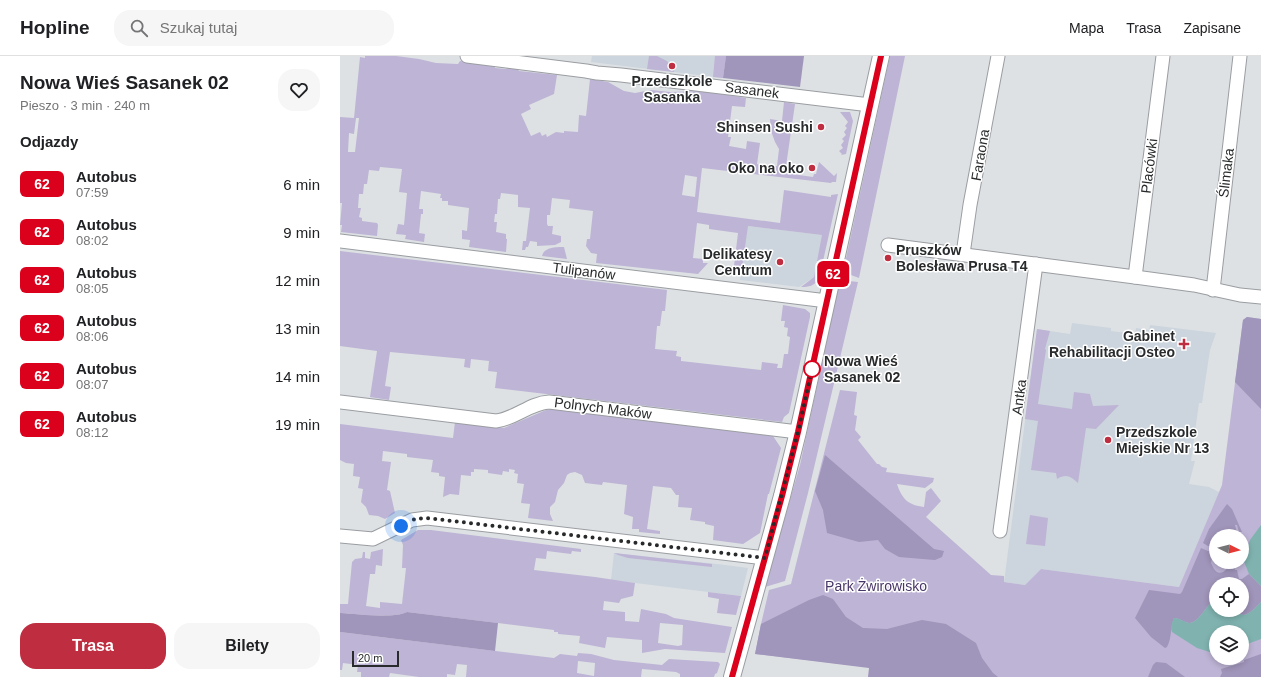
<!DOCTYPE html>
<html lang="pl">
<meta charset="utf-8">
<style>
:root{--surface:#fff;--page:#f6f6f6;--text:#202124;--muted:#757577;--line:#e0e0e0;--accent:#be2e40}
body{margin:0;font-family:Arial,sans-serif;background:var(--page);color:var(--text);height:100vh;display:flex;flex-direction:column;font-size:15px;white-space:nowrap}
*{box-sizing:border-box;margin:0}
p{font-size:13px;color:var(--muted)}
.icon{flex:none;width:22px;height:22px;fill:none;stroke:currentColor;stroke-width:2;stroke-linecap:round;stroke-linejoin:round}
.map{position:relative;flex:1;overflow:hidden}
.drawer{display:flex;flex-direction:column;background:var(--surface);width:340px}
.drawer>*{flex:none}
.badge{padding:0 8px;border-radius:6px;font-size:14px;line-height:26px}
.needle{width:26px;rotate:96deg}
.fabs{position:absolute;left:869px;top:473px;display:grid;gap:8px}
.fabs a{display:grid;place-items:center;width:40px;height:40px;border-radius:50%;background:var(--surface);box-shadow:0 2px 6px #0003;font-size:20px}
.scale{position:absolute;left:12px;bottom:10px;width:47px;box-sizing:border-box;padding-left:4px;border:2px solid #282a2b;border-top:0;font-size:11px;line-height:14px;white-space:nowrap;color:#282a2b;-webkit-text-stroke:3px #fff;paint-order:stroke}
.you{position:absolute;width:20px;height:20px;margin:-10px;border:3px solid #fff;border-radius:50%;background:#1a73e8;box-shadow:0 0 0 6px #1a73e833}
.map>.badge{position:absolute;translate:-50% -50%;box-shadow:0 0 0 2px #fff}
h2{padding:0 20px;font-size:15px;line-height:36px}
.round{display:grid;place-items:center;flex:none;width:42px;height:42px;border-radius:16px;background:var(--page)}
.head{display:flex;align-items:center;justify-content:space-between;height:68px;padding:0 20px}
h1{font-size:19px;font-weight:600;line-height:30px}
.cta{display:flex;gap:8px;margin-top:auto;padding:8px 20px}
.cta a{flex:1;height:46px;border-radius:16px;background:var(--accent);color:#fff;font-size:16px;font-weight:600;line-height:46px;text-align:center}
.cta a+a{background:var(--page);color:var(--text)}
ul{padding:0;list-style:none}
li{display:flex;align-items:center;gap:12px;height:48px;padding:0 20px}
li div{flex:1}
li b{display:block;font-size:15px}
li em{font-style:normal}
li .badge{min-width:44px;font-weight:700;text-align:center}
header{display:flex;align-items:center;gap:24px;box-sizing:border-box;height:56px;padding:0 20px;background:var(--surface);border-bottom:1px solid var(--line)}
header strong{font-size:19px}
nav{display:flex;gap:22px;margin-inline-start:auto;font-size:14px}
.search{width:280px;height:36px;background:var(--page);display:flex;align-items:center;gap:10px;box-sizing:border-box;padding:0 14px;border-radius:16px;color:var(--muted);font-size:15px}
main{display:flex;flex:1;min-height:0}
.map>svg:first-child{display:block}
.built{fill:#ccd5dd}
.green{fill:#beb4d5;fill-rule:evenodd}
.forest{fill:#a095ba}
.water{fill:#80b3b0}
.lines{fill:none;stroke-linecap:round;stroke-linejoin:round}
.minor-casing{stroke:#9a9da1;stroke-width:15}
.tertiary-casing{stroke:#9a9da1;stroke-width:18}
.minor{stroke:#fff;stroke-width:13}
.tertiary{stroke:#fff;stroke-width:16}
.line-casing{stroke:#fff;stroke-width:9}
.line{stroke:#db011c;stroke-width:6}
.walk{stroke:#282a2b;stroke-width:4;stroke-dasharray:0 7.2}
.poi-dot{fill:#be2e40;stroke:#fff;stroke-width:1.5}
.stop-dot{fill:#fff;stroke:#db011c;stroke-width:2}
.labels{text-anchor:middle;stroke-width:3;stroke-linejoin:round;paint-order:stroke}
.poi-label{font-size:14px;font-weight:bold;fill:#282a2b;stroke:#fff;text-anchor:end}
.street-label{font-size:14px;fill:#282a2b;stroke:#fff}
.stop-label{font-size:14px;font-weight:bold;fill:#282a2b;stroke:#fff;text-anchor:start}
.park-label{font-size:14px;fill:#483667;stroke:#fff}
</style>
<header>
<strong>Hopline</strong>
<div class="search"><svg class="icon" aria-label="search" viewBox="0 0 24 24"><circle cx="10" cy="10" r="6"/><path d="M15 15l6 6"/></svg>Szukaj tutaj</div>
<nav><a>Mapa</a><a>Trasa</a><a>Zapisane</a></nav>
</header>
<main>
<section class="drawer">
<div class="head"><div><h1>Nowa Wieś Sasanek 02</h1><p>Pieszo · 3 min · 240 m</p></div><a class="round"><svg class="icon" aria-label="heart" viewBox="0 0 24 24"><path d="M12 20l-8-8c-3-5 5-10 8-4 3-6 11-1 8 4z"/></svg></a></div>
<h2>Odjazdy</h2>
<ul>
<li><span class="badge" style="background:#db011c;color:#fff">62</span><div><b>Autobus</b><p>07:59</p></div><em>6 min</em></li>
<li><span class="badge" style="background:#db011c;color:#fff">62</span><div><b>Autobus</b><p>08:02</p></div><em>9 min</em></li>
<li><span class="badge" style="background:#db011c;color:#fff">62</span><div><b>Autobus</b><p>08:05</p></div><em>12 min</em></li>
<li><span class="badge" style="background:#db011c;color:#fff">62</span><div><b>Autobus</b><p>08:06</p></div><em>13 min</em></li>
<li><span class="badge" style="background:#db011c;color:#fff">62</span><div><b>Autobus</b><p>08:07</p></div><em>14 min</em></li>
<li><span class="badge" style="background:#db011c;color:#fff">62</span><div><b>Autobus</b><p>08:12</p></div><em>19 min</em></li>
</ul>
<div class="cta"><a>Trasa</a><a>Bilety</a></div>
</section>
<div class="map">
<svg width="921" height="621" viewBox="0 0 921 621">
<rect width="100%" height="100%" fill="#dde1e4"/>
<g class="built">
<path d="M252,0H386L383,22L251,6Z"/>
<path d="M407,170L483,179L474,221L459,231L400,224Z"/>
<path d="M732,267L771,272V275L795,278L796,272L809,274L810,269L876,277L870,294L862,347H859L851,405H855L849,428L869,431L879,436L839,531L701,513L685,529L664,526L697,273L730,278Z"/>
<path d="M274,497L377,508L408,512L401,540L271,524Z"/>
</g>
<g class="green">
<path d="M25,0H56L79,3L96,7L118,8L120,5L154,9L155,12L166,13L168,12L178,13L179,15L217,19L214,38L189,49L191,53L181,58L191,80L200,76L202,80L206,78L207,81L216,76L224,77V75L238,76L239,59L246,60L250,23L268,26L284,35L295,37L311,34L330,36L364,35L406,42L405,51L392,50L388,81H391L389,90L406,93L407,85L420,87L417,108L437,110L439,93L435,86L431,75L430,63L442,65L444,46L455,48L445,117L473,121L474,118H476L479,106L494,120L497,117L496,126H492L491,127L362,112L357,156L440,167L444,134L491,141V139L498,138L479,223C474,230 469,231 461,231L474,221L482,179L408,170L401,219L390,218L391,210H394L398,177L369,173V169L357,167L353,202L363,203V207H368L358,218L256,207L257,198L251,197L246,190L247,183H250L253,155L229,152L230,144L212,142L210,159H207V168L208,170H213L212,178L221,180V186L215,189L197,190V186L190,185L188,191H186L185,194H182L183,185H186L190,152L178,151V139L161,137L160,143H158L157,158H155L154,166H157L156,176L166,178V183H167L166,196L129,191L130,184L122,183V174L127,175L129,152L108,149V145H102V142H100L101,138L81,135L79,153H83V158H81L79,177L85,178L84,186L65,183L66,179L56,178L58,168L64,169L67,137L59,136L62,113L40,111L39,115L29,114L27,128H24L23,138H19L18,152H21L19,161L22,162V165L37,167L38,169L37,180L1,176L2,169H0L2,147H0V61L14,62L20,1L25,2ZM16,62H19L15,96H8L9,77L14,78ZM345,119L357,121L355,141L342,139Z"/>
<path d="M309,0H317L327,5L329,8L334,12V16L307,13Z"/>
<path d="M375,0H386L383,22L373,21Z"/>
<path d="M550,0H565L519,222L503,216Z"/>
<path d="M500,56H510L513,65L506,98L501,99L502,98L499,95L503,92L501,89L504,85L502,83L506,79L504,76L507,72L505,70L508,66Z"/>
<path d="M224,191L227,203L202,200C204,191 216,191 224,191Z"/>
<path d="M0,195L327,234L325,255H322L320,270H317L315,293L337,295L336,300L341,301V305L421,314L422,306L438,308L437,312H442L444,298H448L450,281L447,280L448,272L444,271L445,265H441L443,249L465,253L470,257V261L449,357L444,361L442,366L155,332L157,316L148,315L149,305L131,303L130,312L124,311L125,303L50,296L45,330L51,331L49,344L30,341L37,295L0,290Z"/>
<path d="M500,224L518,226L468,437L445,525L425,531L460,409Z"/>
<path d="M907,261L921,263V621H613L415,598L421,568L429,534L451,528L500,334L517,336L514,359L517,360L515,374L521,381L518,384L537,408H539L542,411L547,412L546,416L594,422L593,426L585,432L557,428C562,443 568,449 584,451L586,436L591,432L601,445L586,461L651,519L664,520V526L685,529L701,513L839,531L882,429L903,264ZM876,480H902V506H876ZM876,528H902V554H876ZM876,576H902V602H876Z"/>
<path d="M697,273L710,275L705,293L706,294L698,348L732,353L734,336L750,338L753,350L779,349L756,373L746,372L738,427C731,421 727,417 717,423L716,417L691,414L698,365L685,363Z"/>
<path d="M211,353L433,380L441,392L429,438H428L420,477L403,488L373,484L374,470L365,468V466L350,464L352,452L338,451L339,439H336L331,432L313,430L307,473L320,475V478L299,476V473H292L293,461L284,458L287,429L263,426L262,429L245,427L242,419L235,416L230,417L227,419L224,427L218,434L215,446L210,451V458L213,465L188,462L190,448L181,447L184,428L177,427L178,418L174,417L175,414L169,413V416L163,415L162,419L148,417V414L134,413V416H131V420L121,419L119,439L110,438L103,441L105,421L99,420V417L91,416L93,404L67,401V398L43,395L42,405L51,406L47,434L50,435L55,457L45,463L38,460L29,459L26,451L21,446L23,433L18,432L20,421L13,420L14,408L6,407L0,404V368L113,382L115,366L164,372L206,354Z"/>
<path d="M690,459L708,462L705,490L686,488Z"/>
<path d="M78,474H91L241,493V496L232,495L231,498L207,495L206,503L196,502L194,514L255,521L295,527L293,540L281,543L279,547L264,545L263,554L285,556V565L299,566L301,553L326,558L334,562L392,571L385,597L325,593L302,597V584L267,581L265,592L239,587L240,580L218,578V576H214V574L67,556C52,563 18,558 0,557V548H8L12,506L15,503L22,502L23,496H25V502L30,503L31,496L43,493L42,510L36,509L35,518H30L26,550L40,552V546L62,548L66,512H62L63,489L61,484ZM320,567L343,569L342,589L338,590L318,587Z"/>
<path d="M274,497L372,508V511L288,502L278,499Z"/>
<path d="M368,536L401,540L396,559L377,557L379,543L368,541Z"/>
<path d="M0,576L214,602L220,598L237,600L238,597L251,598L274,604L322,609L329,603L378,606L380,608L377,617L375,618L374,621H340V618L336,616L302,613L301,621H126L127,609L117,608L115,619L107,618V621H79L50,617L49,621H21V616H17L18,609L3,607L2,614H0ZM238,605L255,607L254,620L237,617Z"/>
</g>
<g class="forest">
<path d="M386,0H464L460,31L383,22Z"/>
<path d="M907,261L921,263V353L895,326L903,264Z"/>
<path d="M485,399L594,493L604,495L602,501L595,504L559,501L545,493L538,484L519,486L487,477L483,454L475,435Z"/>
<path d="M887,448L892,453L902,476H899L897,469H895L898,480H876L875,491L868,490L863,487L869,473Z"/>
<path d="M861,492L868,495L876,496L872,502L871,507C872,509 873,511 874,513C881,523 889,511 891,506L894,509L895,514H897L899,523H902L909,518L921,530V546C914,553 904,566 896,554H902V528H876V541C868,547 859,567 849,567C843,566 840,562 834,562C830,572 832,582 827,591L825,592L811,581L795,562L809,534L840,538L842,536Z"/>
<path d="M483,539L493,543L506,561L523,572L547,573L582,564L606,568L636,587L642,602L653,617L658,621H528L529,612L415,598L421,568L469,544Z"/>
<path d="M67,556L158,567L155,595L0,576V557C18,558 52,563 67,556Z"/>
<path d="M921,598V621H880L882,617L881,613L904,606V604Z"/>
<path d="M816,606L826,607L845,621H808L813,609Z"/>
</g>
<g class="water">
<path d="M921,469V530L909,518L903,503L910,484Z"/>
<path d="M876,541V554H896C904,566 914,553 921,546V583L902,590V576H876V598L857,592L832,576C830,571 832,567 834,562C840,562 844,566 849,567C859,567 868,547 876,541Z"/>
</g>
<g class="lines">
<defs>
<g id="minor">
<path d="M127,0L246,15L257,17L281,19L530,49"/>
<path d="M0,185L487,245"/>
<path d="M548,189L795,221L854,229L900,239L921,241"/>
<path d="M623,198L630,149L658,0"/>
<path d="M795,221L823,0"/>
<path d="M873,234L900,0"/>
<path d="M0,346L156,365C175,363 190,347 209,346L458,376"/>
<path d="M660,475L696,208"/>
<path d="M0,480L33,483L72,464L87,462L425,502"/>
</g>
<path id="tertiary" d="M392,621L442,440L458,376L541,0"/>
</defs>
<use href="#minor" class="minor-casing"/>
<use href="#tertiary" class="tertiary-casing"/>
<use href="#minor" class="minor"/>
<use href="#tertiary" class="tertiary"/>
</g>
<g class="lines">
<defs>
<path id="line" d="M392,621L442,440L458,376L541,0"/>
</defs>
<use href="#line" class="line-casing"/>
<use href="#line" class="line"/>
<path class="walk" d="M61,470L75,463L87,462L425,502L458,376L472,313"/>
</g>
<g class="poi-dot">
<circle cx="332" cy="10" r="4"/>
<circle cx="481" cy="71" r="4"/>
<circle cx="472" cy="112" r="4"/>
<circle cx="548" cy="202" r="4"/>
<circle cx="440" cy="206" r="4"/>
<path d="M842 282h4v4h4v4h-4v4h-4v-4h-4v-4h4z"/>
<circle cx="768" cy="384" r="4"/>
</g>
<circle class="stop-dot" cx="472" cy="313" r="8"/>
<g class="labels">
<g class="poi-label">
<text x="332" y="30" text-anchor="middle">Przedszkole<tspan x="332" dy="16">Sasanka</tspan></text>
<text x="473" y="76">Shinsen Sushi</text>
<text x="464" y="117">Oko na oko</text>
<text x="556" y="199" text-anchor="start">Pruszków<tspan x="556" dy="16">Bolesława Prusa T4</tspan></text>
<text x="432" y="203">Delikatesy<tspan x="432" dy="16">Centrum</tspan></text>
<text x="835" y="285">Gabinet<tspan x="835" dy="16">Rehabilitacji Osteo</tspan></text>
<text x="776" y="381" text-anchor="start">Przedszkole<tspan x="776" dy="16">Miejskie Nr 13</tspan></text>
</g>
<g class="street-label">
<text transform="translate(412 34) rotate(7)" y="5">Sasanek</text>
<text transform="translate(640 99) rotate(-80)" y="5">Faraona</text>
<text transform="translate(809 110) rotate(-83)" y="5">Placówki</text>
<text transform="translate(886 117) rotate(-83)" y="5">Ślimaka</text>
<text transform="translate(244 215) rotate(7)" y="5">Tulipanów</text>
<text transform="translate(679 341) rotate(-82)" y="5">Antka</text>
<text transform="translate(263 352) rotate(7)" y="5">Polnych Maków</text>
</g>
<g class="stop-label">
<text x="484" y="310">Nowa Wieś<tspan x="484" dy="16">Sasanek 02</tspan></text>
</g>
<g class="park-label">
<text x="536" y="535">Park Żwirowisko</text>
</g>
</g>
</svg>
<div class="fabs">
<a><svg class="needle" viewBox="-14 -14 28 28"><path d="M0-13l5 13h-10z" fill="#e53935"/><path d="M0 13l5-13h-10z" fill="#757577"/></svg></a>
<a><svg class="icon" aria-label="locate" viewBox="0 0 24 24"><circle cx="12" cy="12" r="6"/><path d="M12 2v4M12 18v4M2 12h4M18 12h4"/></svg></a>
<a><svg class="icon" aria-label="layers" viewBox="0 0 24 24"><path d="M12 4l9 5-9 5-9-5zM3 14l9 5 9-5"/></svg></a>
</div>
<div class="scale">20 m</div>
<div class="you" style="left:61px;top:470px"></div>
<b class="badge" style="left:493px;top:218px;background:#db011c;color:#fff">62</b>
</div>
</main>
